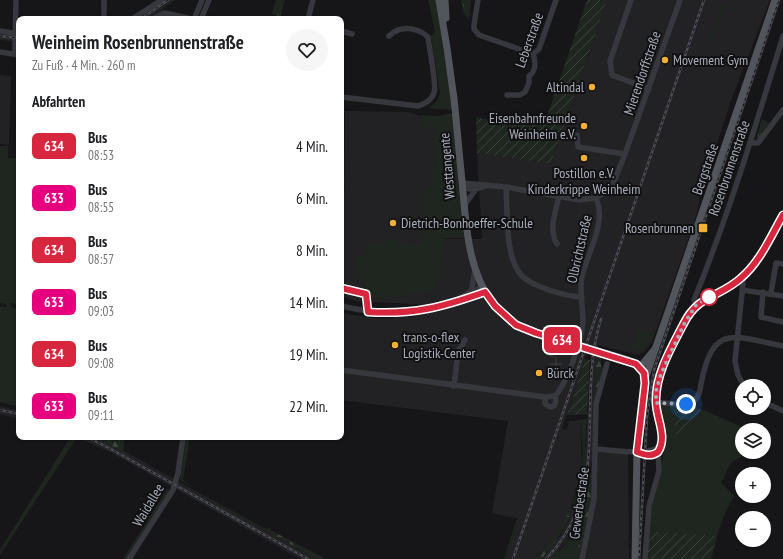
<!DOCTYPE html>
<html lang="de">
<meta charset="utf-8">
<style>
:root{--surface:#fff;--page:#f6f6f6;--text:#202124;--muted:#757577}
body{margin:0;font-family:"PT Sans Narrow",sans-serif;background:var(--page);color:var(--text);height:100vh;display:flex;flex-direction:column;font-size:15px;white-space:nowrap}
*{box-sizing:border-box;margin:0}
p{font-size:13px;color:var(--muted)}
.icon{flex:none;width:22px;height:22px;fill:none;stroke:currentColor;stroke-width:2;stroke-linecap:round;stroke-linejoin:round}
.map{position:relative;flex:1;overflow:hidden}
.drawer{position:absolute;left:16px;top:16px;width:328px;height:424px;display:flex;flex-direction:column;background:var(--surface);border-radius:8px;box-shadow:0 1px 3px #0004}
.drawer>*{flex:none}
.badge{padding:0 8px;border-radius:6px;font-size:14px;line-height:26px}
.controls{position:absolute;left:735px;top:379px;display:grid;gap:8px}
.controls a{display:grid;place-items:center;width:36px;height:36px;border-radius:50%;background:var(--surface);box-shadow:0 1px 3px #0004;font-size:20px}
.you{position:absolute;width:20px;height:20px;margin:-10px;border:3px solid #fff;border-radius:50%;background:#1a73e8;box-shadow:0 0 0 6px #1a73e833}
.map>.badge{position:absolute;translate:-50% -50%;box-shadow:0 0 0 2px #fff}
h2{padding:0 16px;font-size:15px;line-height:36px}
.round{display:grid;place-items:center;flex:none;width:42px;height:42px;border-radius:21px;background:var(--page)}
.head{display:flex;align-items:center;justify-content:space-between;height:68px;padding:0 16px}
h1{font-size:19px;font-weight:700;line-height:30px}
ul{padding:0;list-style:none}
li{display:flex;align-items:center;gap:12px;height:52px;padding:0 16px}
li div{flex:1}
li b{display:block;font-size:15px}
li em{font-style:normal}
li .badge{min-width:44px;font-weight:700;text-align:center}
.map>svg:first-child{display:block}
.built{fill:#222225}
.industrial{fill:url(#industrial-grid)}
.grass{fill:#1e261f}
.forest{fill:url(#forest-firs)}
.park{fill:url(#park-tufts)}
.garden{fill:url(#garden-furrows)}
.lines{fill:none;stroke-linecap:round;stroke-linejoin:round}
.minor{stroke:#37383d;stroke-width:5.5}
.major{stroke:#53555c;stroke-width:7}
.rail-casing{stroke:#4a4c52;stroke-width:2.5}
.rail{stroke:#111113;stroke-width:1;stroke-dasharray:3;stroke-linecap:butt}
.major-bridge{stroke:#53555c;stroke-width:7}
.line-casing{stroke:#fff;stroke-width:9}
.line{stroke:#d7263d;stroke-width:6}
.walk{stroke:#a8adb8;stroke-width:4;stroke-dasharray:0 7.2}
.poi-dot{fill:#f2b134;stroke:#111113;stroke-width:1.5}
.stop-dot{fill:#fff;stroke:#d7263d;stroke-width:2}
.labels{text-anchor:middle;stroke-width:4;stroke-linejoin:round;paint-order:stroke}
.street-label{font-size:14px;fill:#a8adb8;stroke:#111113}
.poi-label{font-size:14px;fill:#a8adb8;stroke:#111113;text-anchor:start}
</style>
<div class="map">
<svg width="783" height="559" viewBox="0 0 783 559">
<defs>
<pattern id="industrial-grid" width="8" height="8" patternUnits="userSpaceOnUse"><rect width="8" height="8" fill="#222225"/><path d="M0 4h8M4 0v8" fill="none" stroke="#3f3f43"/></pattern>
<pattern id="forest-firs" width="22" height="20" patternUnits="userSpaceOnUse"><rect width="22" height="20" fill="#1e261f"/><path d="M5 1l3.5 6h-7zM16 11l3.5 6h-7z" fill="#3c433d"/></pattern>
<pattern id="park-tufts" width="24" height="20" patternUnits="userSpaceOnUse"><rect width="24" height="20" fill="#1e261f"/><path d="M3 7l-1-3M5 7V3M7 7l1-3M15 17l-1-3M17 17v-4M19 17l1-3" fill="none" stroke="#3c433d"/></pattern>
<pattern id="garden-furrows" width="10" height="10" patternUnits="userSpaceOnUse"><rect width="10" height="10" fill="#1e261f"/><path d="M-1 1l2-2M0 10L10 0M9 11l2-2" fill="none" stroke="#3c433d"/></pattern>
</defs>
<rect width="100%" height="100%" fill="#161618"/>
<g class="built">
<path d="M166,0H175L149,19H138Z"/>
<path d="M607,0H770L733,95L702,188L695,220L652,342L644,352L638,355L598,345L596,356L595,447L628,449L629,559H580L587,531L593,453L588,487L583,507L574,527L566,542L554,556L551,559H541L560,536L569,520L581,483L586,444L591,354L587,353L562,429L567,430L569,421L580,420L582,464L578,484L568,517L556,536L534,559H506L519,519L492,513L508,421L341,400V313L379,319L412,317L431,313V305L356,301L341,296V196H344L345,111L410,112L437,123L444,239H482L477,153L551,164Z"/>
<path d="M0,34L19,37V42L0,40Z"/>
<path d="M0,75L11,76L9,145L0,144Z"/>
<path d="M0,406L19,411V419L0,414Z"/>
<path d="M76,437H96L117,447L317,559H300L110,452Z"/>
</g>
<path class="industrial" d="M550,354L563,361L557,377H548Z"/>
<g class="grass">
<path d="M428,0H436L453,110L429,108L436,102L440,94L431,36L435,32Z"/>
<path d="M722,4L748,14L724,7L714,36L716,37L711,35Z"/>
<path d="M19,106V304L10,303L12,308L19,309V407L0,402V306L6,307L7,304L0,303V146H8V158H17Z"/>
<path d="M446,114H454L466,238H445L437,292L432,287L431,292L371,299C367,282 355,274 355,256H362L363,254H366L367,242L383,243V240H398V245H401V242L413,243V246H418V243H423L424,192L432,183L436,129L421,128L422,115L440,116Z"/>
<rect x="399" y="217" width="17" height="11"/>
<path d="M638,328L653,333L647,347L639,351L627,345L631,342H633Z"/>
<path d="M663,403L679,405L674,433L684,435L704,410L749,430H742V452H749L731,463L721,483L734,496L725,513L717,536L648,531C651,498 665,467 665,434C665,425 661,415 660,407Z"/>
<path d="M582,419H587L584,465Z"/>
<path d="M186,437H190L183,480L195,489L180,480Z"/>
<path d="M72,438L76,439L0,555V550L68,441Z"/>
<path d="M179,482L266,529L270,528L271,531L265,530Z"/>
<path d="M168,488L170,492L127,559H123Z"/>
<path d="M520,517L506,559H504L516,521Z"/>
<path d="M578,527L582,532L576,559H558L567,548Z"/>
</g>
<g class="forest">
<path d="M596,356L601,358V367L604,368L595,404Z"/>
<path d="M582,419C583,434 586,451 584,466C581,500 565,534 541,559H534C561,535 578,502 582,466C584,451 581,434 580,420Z"/>
<path d="M93,437H125L123,451Z"/>
<path d="M593,453L594,488L580,559H575L582,532L578,527L567,548L558,559H551C581,535 590,489 593,453Z"/>
<path d="M265,530L272,531L326,559H317Z"/>
</g>
<g class="park">
<path d="M276,0H285L280,17L272,14Z"/>
<path d="M461,0H471L469,20L464,14Z"/>
<path d="M762,119L769,123L757,140L756,139Z"/>
</g>
<g class="garden">
<path d="M587,0H607L551,164L477,153L476,117L493,121L545,122Z"/>
<path d="M585,359L590,360L587,414L567,415Z"/>
<path d="M679,405L704,410L684,435L673,433Z"/>
<path d="M648,531L717,536L711,559H645Z"/>
</g>
<g class="lines">
<g class="minor">
<path d="M478,0L474,25V29L479,35L533,54"/>
<path d="M631,0L610,61L612,75L649,89"/>
<path d="M104,19V0"/>
<path d="M132,19L162,0"/>
<path d="M153,19L164,13L188,18"/>
<path d="M194,19L202,0"/>
<path d="M201,19L209,0"/>
<path d="M308,19L313,0"/>
<path d="M0,31L19,34"/>
<path d="M341,31L352,34"/>
<path d="M0,52L19,55"/>
<path d="M15,54L16,0"/>
<path d="M533,54L539,49L556,0"/>
<path d="M507,95H520L525,92L529,83V76C536,71 536,62 533,54"/>
<path d="M341,97L418,106C425,104 431,101 434,93C437,83 429,49 428,37C417,27 400,25 389,36"/>
<path d="M577,135L578,147L625,154"/>
<path d="M750,143H758L783,110"/>
<path d="M462,183L506,187L579,200L596,198L605,192L613,184L625,154L680,0"/>
<path d="M462,185C469,192 478,188 486,186"/>
<path d="M506,187C508,212 504,257 522,276C529,283 537,285 546,289C558,293 570,297 582,297"/>
<path d="M464,206L476,189"/>
<path d="M557,244C548,230 556,211 559,196"/>
<path d="M742,278L743,283L735,361L738,375L744,386"/>
<path d="M742,290L783,296"/>
<path d="M471,292L475,270"/>
<path d="M763,292L761,317L783,322"/>
<path d="M771,293L776,263L783,264"/>
<path d="M458,299L473,290L483,289"/>
<path d="M696,305L694,300C729,214 756,125 783,36"/>
<path d="M341,306C398,319 432,311 485,292"/>
<path d="M341,370L545,397L555,396C567,383 582,340 583,322C583,307 579,291 582,277C588,251 607,223 596,198"/>
<path d="M454,386L458,352L465,340"/>
<path d="M545,397V404L550,407L554,406L556,401L555,396"/>
<path d="M764,402L783,411"/>
<path d="M656,403C667,401 682,408 692,402C699,398 700,391 701,384C713,323 732,336 783,346"/>
<path d="M596,449C611,450 648,456 659,447"/>
<path d="M637,452C675,470 658,421 656,404C655,394 657,384 660,374C666,358 685,314 697,304C710,294 728,290 741,278C760,261 771,236 783,215"/>
<path d="M129,559L173,490L178,473L183,437"/>
<path d="M582,559L594,499L596,404L607,364"/>
<path d="M645,559L649,506L659,471L658,451"/>
</g>
<g class="major">
<path d="M439,0C445,33 450,66 454,99C457,126 459,153 462,181C466,222 467,271 494,305C514,330 546,336 575,344"/>
<path d="M445,0L446,18"/>
<path d="M615,356C629,360 643,363 645,379L637,452L635,559"/>
<path d="M640,367L655,349"/>
<path d="M645,379L775,0"/>
</g>
<defs>
<g id="rail">
<path d="M141,19L168,0"/>
<path d="M0,36L19,38"/>
<path d="M0,410L19,414"/>
<path d="M87,437L109,448L308,559"/>
<path d="M513,559L704,0"/>
<path d="M546,559C614,489 575,400 601,319"/>
<path d="M639,559L647,417L654,370L779,0"/>
</g>
</defs>
<use href="#rail" class="rail-casing"/>
<use href="#rail" class="rail"/>
<path class="major-bridge" d="M575,344L615,356"/>
</g>
<g class="lines">
<defs>
<path id="line" d="M341,288L366,294L368,312C413,315 443,307 485,292L495,306L516,325L536,333L636,364L644,373L645,383L637,452C645,455 651,457 658,452C668,437 656,418 656,402C655,375 671,348 683,325C698,294 719,298 741,278C760,262 771,236 783,215"/>
</defs>
<use href="#line" class="line-casing"/>
<use href="#line" class="line"/>
<path class="walk" d="M686,404L656,403V391L661,374L684,324L696,305L709,297"/>
</g>
<g class="poi-dot">
<circle cx="665" cy="60" r="4"/>
<circle cx="592" cy="87" r="4"/>
<circle cx="584" cy="126" r="4"/>
<circle cx="584" cy="158" r="4"/>
<circle cx="393" cy="223" r="4"/>
<rect x="698" y="223" width="10" height="10" rx="2"/>
<circle cx="395" cy="345" r="4"/>
<circle cx="539" cy="373" r="4"/>
</g>
<circle class="stop-dot" cx="709" cy="297" r="8"/>
<g class="labels">
<g class="street-label">
<text transform="translate(529 40) rotate(-70)" y="5">Leberstraße</text>
<text transform="translate(642 73) rotate(-71)" y="5">Mierendorffstraße</text>
<text transform="translate(447 166) rotate(-95)" y="5">Westtangente</text>
<text transform="translate(729 168) rotate(-71)" y="5">Rosenbrunnenstraße</text>
<text transform="translate(705 169) rotate(-71)" y="5">Bergstraße</text>
<text transform="translate(579 249) rotate(-77)" y="5">Olbrichtstraße</text>
<text transform="translate(579 503) rotate(-82)" y="5">Gewerbestraße</text>
<text transform="translate(148 505) rotate(-59)" y="5">Waidallee</text>
</g>
<g class="poi-label">
<text x="673" y="65">Movement Gym</text>
<text x="584" y="92" text-anchor="end">Altindal</text>
<text x="576" y="123" text-anchor="end">Eisenbahnfreunde<tspan x="576" dy="16">Weinheim e.V.</tspan></text>
<text x="584" y="178" text-anchor="middle">Postillon e.V.<tspan x="584" dy="16">Kinderkrippe Weinheim</tspan></text>
<text x="401" y="228">Dietrich-Bonhoeffer-Schule</text>
<text x="694" y="233" text-anchor="end">Rosenbrunnen</text>
<text x="403" y="342">trans-o-flex<tspan x="403" dy="16">Logistik-Center</tspan></text>
<text x="547" y="378">Bürck</text>
</g>
</g>
</svg>
<div class="controls">
<a><svg class="icon" aria-label="locate" viewBox="0 0 24 24"><circle cx="12" cy="12" r="6"/><path d="M12 2v4M12 18v4M2 12h4M18 12h4"/></svg></a>
<a><svg class="icon" aria-label="layers" viewBox="0 0 24 24"><path d="M12 4l9 5-9 5-9-5zM3 14l9 5 9-5"/></svg></a>
<a>+</a>
<a>−</a>
</div>
<div class="you" style="left:686px;top:404px"></div>
<b class="badge" style="left:562px;top:340px;background:#d7263d;color:#fff">634</b>
<section class="drawer">
<div class="head"><div><h1>Weinheim Rosenbrunnenstraße</h1><p>Zu Fuß · 4 Min. · 260 m</p></div><a class="round"><svg class="icon" aria-label="heart" viewBox="0 0 24 24"><path d="M12 20l-8-8c-3-5 5-10 8-4 3-6 11-1 8 4z"/></svg></a></div>
<h2>Abfahrten</h2>
<ul>
<li><span class="badge" style="background:#d7263d;color:#fff">634</span><div><b>Bus</b><p>08:53</p></div><em>4 Min.</em></li>
<li><span class="badge" style="background:#e6007e;color:#fff">633</span><div><b>Bus</b><p>08:55</p></div><em>6 Min.</em></li>
<li><span class="badge" style="background:#d7263d;color:#fff">634</span><div><b>Bus</b><p>08:57</p></div><em>8 Min.</em></li>
<li><span class="badge" style="background:#e6007e;color:#fff">633</span><div><b>Bus</b><p>09:03</p></div><em>14 Min.</em></li>
<li><span class="badge" style="background:#d7263d;color:#fff">634</span><div><b>Bus</b><p>09:08</p></div><em>19 Min.</em></li>
<li><span class="badge" style="background:#e6007e;color:#fff">633</span><div><b>Bus</b><p>09:11</p></div><em>22 Min.</em></li>
</ul>
</section>
</div>
